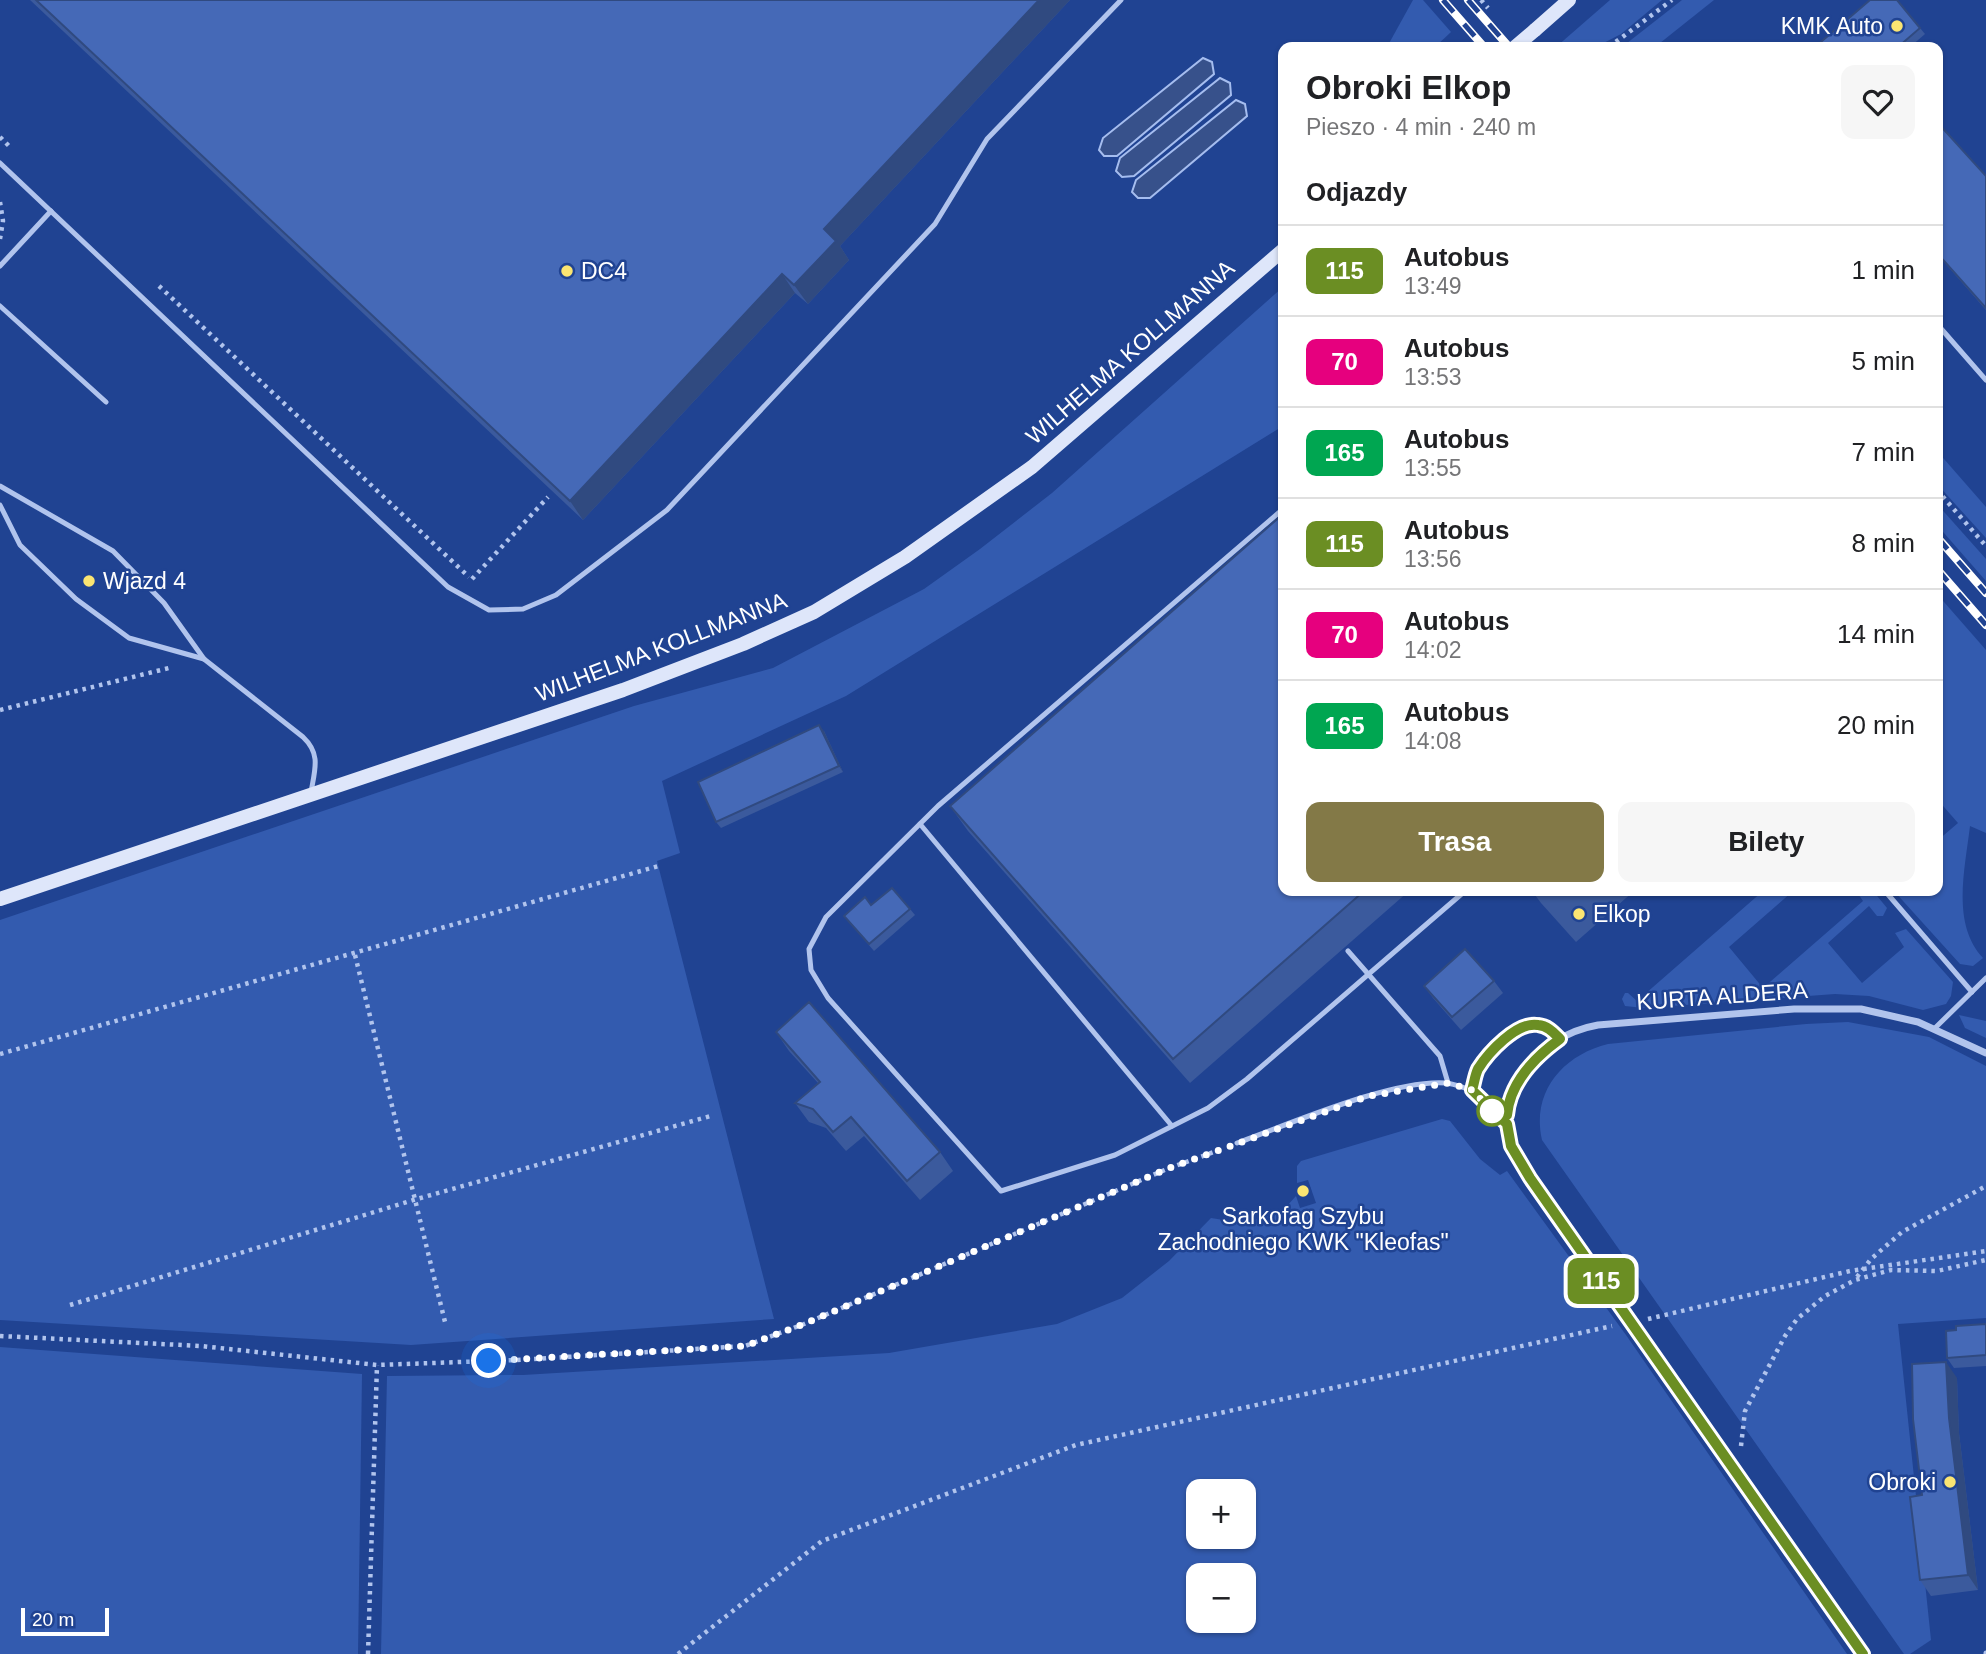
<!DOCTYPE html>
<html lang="pl">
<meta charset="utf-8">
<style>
:root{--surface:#fff;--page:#f6f6f6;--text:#202124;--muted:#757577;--line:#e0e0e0;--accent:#837947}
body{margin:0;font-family:Arial,sans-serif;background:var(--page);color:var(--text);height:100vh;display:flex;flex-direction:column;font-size:26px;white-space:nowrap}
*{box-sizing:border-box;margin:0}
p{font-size:23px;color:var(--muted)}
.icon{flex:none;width:38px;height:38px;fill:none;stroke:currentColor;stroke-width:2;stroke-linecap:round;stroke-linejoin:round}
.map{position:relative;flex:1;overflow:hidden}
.drawer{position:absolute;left:1278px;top:42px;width:665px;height:854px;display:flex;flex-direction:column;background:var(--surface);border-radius:14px;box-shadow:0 2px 5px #0004}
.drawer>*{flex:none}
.badge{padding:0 14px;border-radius:10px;font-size:24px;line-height:46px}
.controls{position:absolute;left:1186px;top:1479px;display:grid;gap:14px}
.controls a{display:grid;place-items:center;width:70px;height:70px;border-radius:14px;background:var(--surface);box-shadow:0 2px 5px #0004;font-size:35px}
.scale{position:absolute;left:21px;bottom:18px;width:88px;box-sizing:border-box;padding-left:7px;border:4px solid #fff;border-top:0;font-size:19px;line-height:24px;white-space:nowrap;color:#fff;-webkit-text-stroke:5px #204392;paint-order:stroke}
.you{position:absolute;width:35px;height:35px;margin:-18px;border:5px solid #fff;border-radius:50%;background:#1a73e8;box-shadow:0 0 0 10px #1a73e833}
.map>.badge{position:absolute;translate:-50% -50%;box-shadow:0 0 0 4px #fff}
h2{padding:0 28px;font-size:26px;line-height:63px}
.round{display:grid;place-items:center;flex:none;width:74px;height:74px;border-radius:14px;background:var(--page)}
.overview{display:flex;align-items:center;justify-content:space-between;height:119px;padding:0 28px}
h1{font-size:33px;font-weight:700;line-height:52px}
.cta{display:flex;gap:14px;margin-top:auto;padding:14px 28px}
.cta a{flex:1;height:80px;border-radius:14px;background:var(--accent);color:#fff;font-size:28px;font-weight:700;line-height:80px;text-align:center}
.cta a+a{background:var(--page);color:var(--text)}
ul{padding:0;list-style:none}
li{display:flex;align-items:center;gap:21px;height:91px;padding:0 28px;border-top:2px solid var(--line)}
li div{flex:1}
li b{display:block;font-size:26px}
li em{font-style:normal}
li .badge{min-width:77px;font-weight:700;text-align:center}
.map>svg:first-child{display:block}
.green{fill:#335baf;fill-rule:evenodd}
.water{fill:#37518b;stroke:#a5bdef;stroke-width:2}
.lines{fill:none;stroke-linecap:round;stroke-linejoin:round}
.path{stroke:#b1c4ed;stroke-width:4.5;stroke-dasharray:3.5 5;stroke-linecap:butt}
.lane{stroke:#b1c4ed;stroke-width:5}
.street{stroke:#b1c4ed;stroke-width:7}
.secondary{stroke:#dee6fa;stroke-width:14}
.rail-casing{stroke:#fff;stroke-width:8}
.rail{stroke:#204392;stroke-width:5;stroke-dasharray:16;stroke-linecap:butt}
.secondary-bridge{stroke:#dee6fa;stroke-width:14}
.wall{fill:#3b5a9d}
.shaded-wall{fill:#304a80}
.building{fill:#4569b7;stroke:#304a80;stroke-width:2}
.line-casing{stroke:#fff;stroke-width:16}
.line{stroke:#6b8e23;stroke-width:10}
.walk{stroke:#fff;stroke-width:7;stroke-dasharray:0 12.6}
.poi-dot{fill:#fbe572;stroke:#204392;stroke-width:2.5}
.stop-dot{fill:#fff;stroke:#6b8e23;stroke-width:3.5}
.labels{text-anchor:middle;stroke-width:5;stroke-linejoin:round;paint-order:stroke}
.poi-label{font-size:23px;fill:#fff;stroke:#204392;text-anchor:start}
.street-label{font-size:23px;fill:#fff;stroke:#204392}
</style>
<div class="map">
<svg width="1986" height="1654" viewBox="0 0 1986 1654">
<rect width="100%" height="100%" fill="#204392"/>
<g class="green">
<path d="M1413,0H1423L1451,32L1435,47H1387Z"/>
<path d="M1610,0H1662L1621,34L1596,47H1556Z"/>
<path d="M1682,0H1714L1655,47H1622Z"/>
<path d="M1283,287V426L846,696L662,781L680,853L657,861L774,1319L411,1345L0,1320V920L634,706L773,668L924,589L980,549L1052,493Z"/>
<path d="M1937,451L1986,507V538L1937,484Z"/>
<path d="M1937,504L1986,559V581L1937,525Z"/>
<path d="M1937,594L1986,650V833L1970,826C1965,869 1951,924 1983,958L1973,966L1960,964L1894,891H1937V841L1958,823L1937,799Z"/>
<path d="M1763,891H1793L1729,947L1763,988L1863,901L1856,891H1873L1887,908L1883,916H1877L1869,906L1828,943L1862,983L1904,947L1895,933L1906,929L1953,982L1951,996L1946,1004L1923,1010L1869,996L1835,994L1644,1008L1625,1006L1622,999L1625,993H1628L1637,1001Z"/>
<path d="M1959,1015L1986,1021V1038L1965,1028Z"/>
<path d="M1848,1022L1929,1037L1986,1066V1318L1898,1324L1931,1640L1910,1654H1904L1542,1140C1531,1092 1563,1055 1608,1044L1806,1024Z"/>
<path d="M1442,1119L1450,1121L1480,1159L1500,1175L1507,1171L1626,1335L1847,1654H381L387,1376L523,1375L889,1353L1057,1324L1122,1298L1169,1261L1211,1218L1236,1222L1263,1218L1286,1207L1296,1196L1300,1208L1316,1203L1308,1180L1297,1183V1166L1301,1161ZM1199,1491H1244V1536H1199ZM1199,1575H1244V1620H1199Z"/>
<path d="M0,1347L362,1374L358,1654H0Z"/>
</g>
<g class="water">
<path d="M1203,58L1212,62L1214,74L1117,156H1104L1099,150L1103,138Z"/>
<path d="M1220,78L1230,83L1231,95L1134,176L1122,177L1116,171L1120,158Z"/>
<path d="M1236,100L1245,104L1247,116L1150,198H1138L1132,192L1136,180Z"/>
</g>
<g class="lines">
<g class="path">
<path d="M1481,0L1488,8"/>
<path d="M1609,47L1672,0"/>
<path d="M0,137L12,149"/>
<path d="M0,202L3,221L0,239"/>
<path d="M159,286L469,577"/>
<path d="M1937,490L1986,546"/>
<path d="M472,579L548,497"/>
<path d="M0,710L169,668"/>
<path d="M355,955L446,1326"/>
<path d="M0,1054L662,865"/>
<path d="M1857,1277L1871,1259L1902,1232L1986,1186"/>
<path d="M70,1305L417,1199L714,1115"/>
<path d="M1648,1319L1850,1271L1986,1251"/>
<path d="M0,1336L201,1346L377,1365L517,1360L745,1346L804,1324L1167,1169L1222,1149"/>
<path d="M1741,1446L1745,1411L1785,1336L1797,1319L1825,1296L1855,1280L1891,1270L1937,1271L1986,1260"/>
<path d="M368,1654L377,1365"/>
<path d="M678,1654L822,1541L1076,1445L1612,1326"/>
</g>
<g class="lane">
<path d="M0,163L448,587L489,610L523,609L556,595L667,510L935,224L987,139L1121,0"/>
<path d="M0,266L51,211"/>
<path d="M0,306L106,402"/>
<path d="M1937,324L1986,380"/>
<path d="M0,486L113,551L164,603L204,659L303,737C321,754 315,769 311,792"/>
<path d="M0,505L20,545L76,599L129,638L204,659"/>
<path d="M1283,509L938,806L826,917L809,949L811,970L828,998L1001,1191L1115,1155L1208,1108L1247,1079L1465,891"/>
<path d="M920,824L1172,1126"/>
<path d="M1885,891L1972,992"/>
<path d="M1348,951L1440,1056L1448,1083"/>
<path d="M1934,1029L1986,978"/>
<path d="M1507,1124L1472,1090C1474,1084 1475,1075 1478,1069C1488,1053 1517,1021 1538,1025C1548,1026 1553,1032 1560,1039"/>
<path d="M1237,1143C1290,1124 1392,1079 1446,1083C1455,1084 1464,1088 1472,1090"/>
<path d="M1986,1654V1653"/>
</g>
<path class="street" d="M1863,1654L1517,1159C1489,1097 1535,1036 1598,1025L1794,1009H1861L1918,1022L1986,1053"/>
<g class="secondary">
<path d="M1535,30L1569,0"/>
<path d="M0,899L623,690L743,644L814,612L905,557L1032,467L1283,250"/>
</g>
<defs>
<g id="rail">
<path d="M1443,0L1484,47"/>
<path d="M1468,0L1509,47"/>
<path d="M1937,537L1986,593"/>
<path d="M1937,569L1986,625"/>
</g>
</defs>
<use href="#rail" class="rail-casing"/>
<use href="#rail" class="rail"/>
<path class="secondary-bridge" d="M1515,47L1535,30"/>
</g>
<g class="wall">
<path d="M30,0H1070L840,246L849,260L808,304L795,293L583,520Z"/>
<path d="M1920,28L1925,34L1910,47H1815Z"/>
<path d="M1937,122L1986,176V310L1937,254Z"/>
<path d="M824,731L843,772L721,828L716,822Z"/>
<path d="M950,806L1283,891H1409L1190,1083L968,831Z"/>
<path d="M1532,891H1634L1576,942L1541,903Z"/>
<path d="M871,905L910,909L915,915L874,951L844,916Z"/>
<path d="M1494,981L1503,993L1461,1030L1433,998L1424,986Z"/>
<path d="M776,1032L940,1152L953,1171L920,1200L864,1136L846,1151L826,1128L809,1122L795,1103L818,1083L789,1051Z"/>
<path d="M1986,1324V1366L1954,1368L1947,1358Z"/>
<path d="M1957,1378L1959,1433L1978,1590L1931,1596L1920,1580L1922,1495Z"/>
</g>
<g class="shaded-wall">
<path d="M1039,0H1070L840,246L849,260L808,304L794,285L824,229Z"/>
<path d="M782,274L795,293L583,520L570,501Z"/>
<path d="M819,725L824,731L843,772L839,766Z"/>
<path d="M1946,1362L1957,1378L1959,1433L1978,1590L1968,1575L1949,1418Z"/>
</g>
<g class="building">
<path d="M36,0H1039L824,229L836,241L794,285L782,274L570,501Z"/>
<path d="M1870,0H1897L1920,28L1898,47H1815Z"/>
<path d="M1937,122L1986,176V308L1937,253Z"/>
<path d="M1283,514V891H1364L1173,1059L950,806Z"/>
<path d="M819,725L839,766L716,822L698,782Z"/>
<path d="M892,888L910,909L869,944L844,916L865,897L871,905Z"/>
<path d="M1465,949L1494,981L1452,1017L1424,986Z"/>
<path d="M809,1002L940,1152L907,1181L851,1117L833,1132L813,1109L795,1103L820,1082L776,1032Z"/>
<path d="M1986,1324V1355L1947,1358L1946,1331L1956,1330V1326Z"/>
<path d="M1946,1362L1949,1418L1968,1575L1920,1580L1910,1497L1922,1495L1913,1419L1912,1364Z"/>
</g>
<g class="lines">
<defs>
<path id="line" d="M1507,1115C1510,1082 1535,1057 1560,1039C1553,1032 1548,1026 1538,1025C1517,1021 1488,1053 1478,1069C1475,1075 1474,1084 1472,1090L1507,1124L1511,1146L1530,1178L1863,1654"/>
</defs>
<use href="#line" class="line-casing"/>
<use href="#line" class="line"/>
<path class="walk" d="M489,1361L745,1346L804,1324L1167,1169L1369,1096L1448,1083L1472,1090L1492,1111"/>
</g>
<g class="poi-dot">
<circle cx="1897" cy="26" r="7"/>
<circle cx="567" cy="271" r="7"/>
<circle cx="89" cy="581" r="7"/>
<circle cx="1579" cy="914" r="7"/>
<circle cx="1303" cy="1191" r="7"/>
<circle cx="1950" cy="1482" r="7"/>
</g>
<circle class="stop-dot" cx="1492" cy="1111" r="14"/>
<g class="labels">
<g class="poi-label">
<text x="1883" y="34" text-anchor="end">KMK Auto</text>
<text x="581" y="279">DC4</text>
<text x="103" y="589">Wjazd 4</text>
<text x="1593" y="922">Elkop</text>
<text x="1303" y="1224" text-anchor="middle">Sarkofag Szybu<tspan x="1303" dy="26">Zachodniego KWK "Kleofas"</tspan></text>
<text x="1936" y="1490" text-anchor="end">Obroki</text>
</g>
<g class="street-label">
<text transform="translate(1130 352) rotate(-41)" y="8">WILHELMA KOLLMANNA</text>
<text transform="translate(661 647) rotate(-21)" y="8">WILHELMA KOLLMANNA</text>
<text transform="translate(1722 996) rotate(-4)" y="8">KURTA ALDERA</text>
</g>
</g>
</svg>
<div class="controls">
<a>+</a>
<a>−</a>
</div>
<div class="scale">20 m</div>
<div class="you" style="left:489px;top:1361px"></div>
<b class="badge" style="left:1601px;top:1281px;background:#6b8e23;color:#fff">115</b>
<section class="drawer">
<div class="overview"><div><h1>Obroki Elkop</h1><p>Pieszo · 4 min · 240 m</p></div><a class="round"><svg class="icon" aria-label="heart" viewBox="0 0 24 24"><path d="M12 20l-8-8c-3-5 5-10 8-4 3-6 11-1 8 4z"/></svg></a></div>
<h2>Odjazdy</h2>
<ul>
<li><span class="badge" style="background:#6b8e23;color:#fff">115</span><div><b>Autobus</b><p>13:49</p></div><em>1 min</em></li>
<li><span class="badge" style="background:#e6007e;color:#fff">70</span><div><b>Autobus</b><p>13:53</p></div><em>5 min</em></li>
<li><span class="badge" style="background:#00a651;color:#fff">165</span><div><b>Autobus</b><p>13:55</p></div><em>7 min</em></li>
<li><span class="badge" style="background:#6b8e23;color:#fff">115</span><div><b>Autobus</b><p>13:56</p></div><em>8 min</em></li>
<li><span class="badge" style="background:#e6007e;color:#fff">70</span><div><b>Autobus</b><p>14:02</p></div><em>14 min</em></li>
<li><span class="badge" style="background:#00a651;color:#fff">165</span><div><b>Autobus</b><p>14:08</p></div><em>20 min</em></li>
</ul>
<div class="cta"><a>Trasa</a><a>Bilety</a></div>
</section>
</div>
